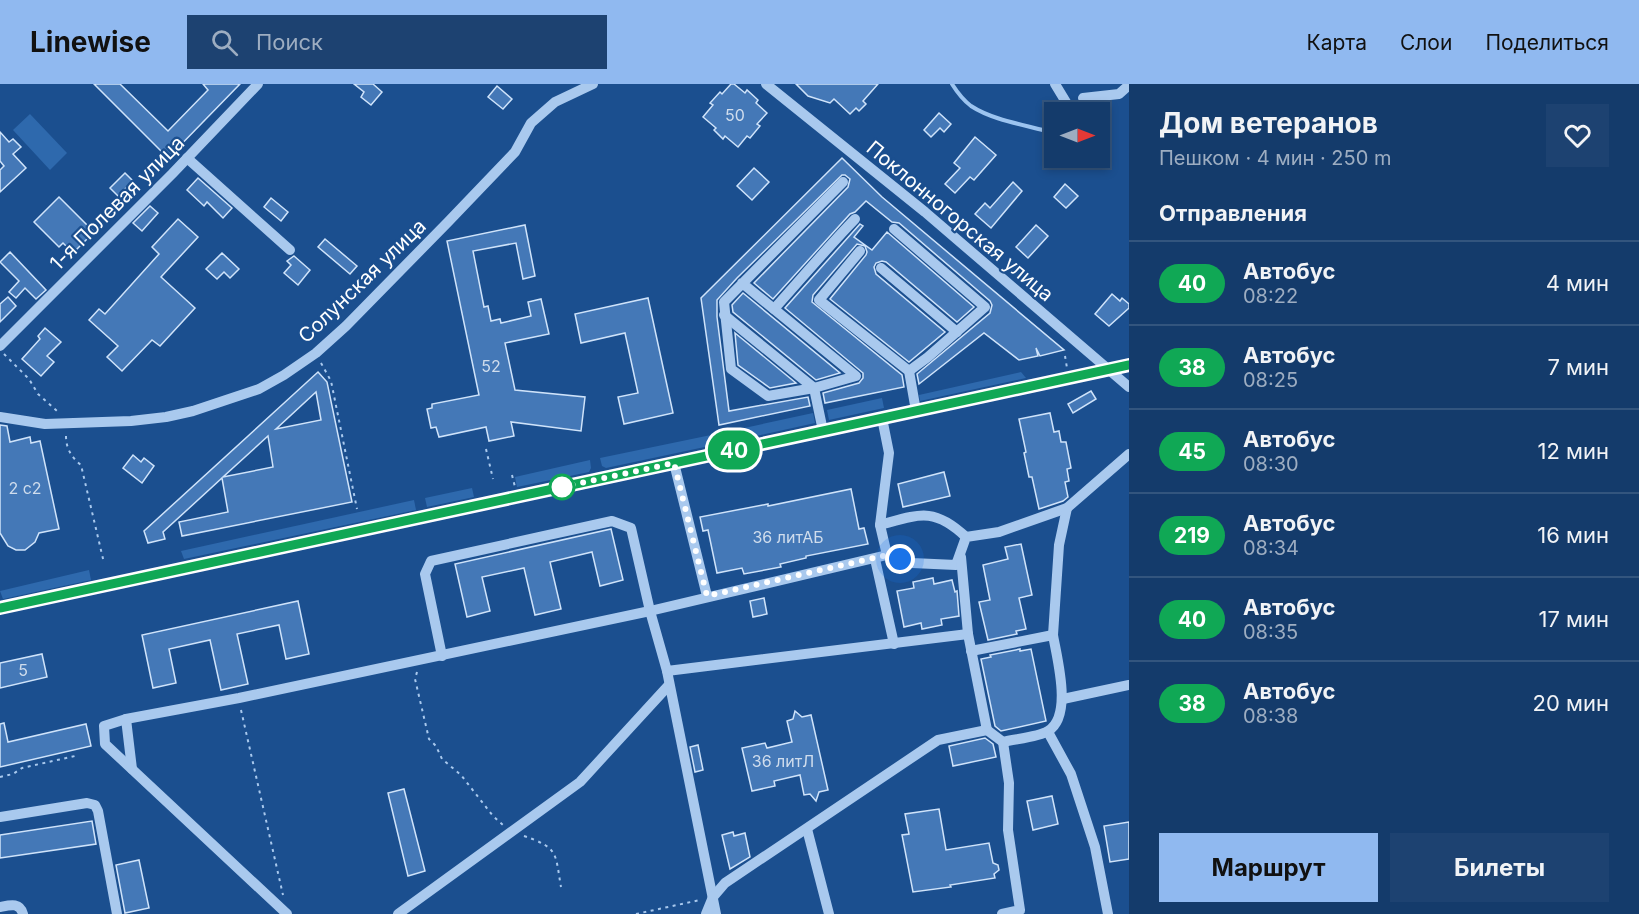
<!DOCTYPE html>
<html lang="ru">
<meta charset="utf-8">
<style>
:root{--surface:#143b6b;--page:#1d4271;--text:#f1f3f6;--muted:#9dadc1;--line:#33557e;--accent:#90b9f0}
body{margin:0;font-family:Inter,sans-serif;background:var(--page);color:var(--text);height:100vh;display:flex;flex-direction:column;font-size:22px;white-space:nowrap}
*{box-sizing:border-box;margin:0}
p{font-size:20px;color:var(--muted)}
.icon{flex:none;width:33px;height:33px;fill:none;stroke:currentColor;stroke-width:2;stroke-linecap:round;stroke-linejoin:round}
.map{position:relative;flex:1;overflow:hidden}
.panel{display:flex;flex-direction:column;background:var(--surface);width:510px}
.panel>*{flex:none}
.badge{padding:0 12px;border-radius:20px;font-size:21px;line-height:39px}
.needle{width:39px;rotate:90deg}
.controls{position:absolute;left:1044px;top:18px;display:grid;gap:12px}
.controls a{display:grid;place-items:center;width:66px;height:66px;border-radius:0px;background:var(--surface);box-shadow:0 3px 9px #0003,0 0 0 2px var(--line);font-size:30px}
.you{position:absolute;width:30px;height:30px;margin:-15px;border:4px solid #fff;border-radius:50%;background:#1a73e8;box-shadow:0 0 0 9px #1a73e833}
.map>.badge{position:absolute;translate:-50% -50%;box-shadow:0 0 0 3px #fff}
h2{padding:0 30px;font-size:22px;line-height:54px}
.round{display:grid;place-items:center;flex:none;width:63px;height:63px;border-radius:0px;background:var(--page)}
.headline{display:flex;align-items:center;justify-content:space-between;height:102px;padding:0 30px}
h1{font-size:28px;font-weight:700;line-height:45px}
.primary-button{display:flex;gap:12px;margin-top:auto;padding:12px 30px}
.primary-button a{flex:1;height:69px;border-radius:0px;background:var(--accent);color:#111;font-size:24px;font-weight:700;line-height:69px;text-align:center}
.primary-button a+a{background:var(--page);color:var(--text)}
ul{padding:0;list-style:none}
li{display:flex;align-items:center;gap:18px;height:84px;padding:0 30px;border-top:2px solid var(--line)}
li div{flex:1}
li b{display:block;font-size:22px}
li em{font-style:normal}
li .badge{min-width:66px;font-weight:700;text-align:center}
header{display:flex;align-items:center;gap:36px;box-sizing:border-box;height:84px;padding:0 30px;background:var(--accent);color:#111}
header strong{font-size:28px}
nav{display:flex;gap:33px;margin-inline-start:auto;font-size:21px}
.search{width:420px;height:54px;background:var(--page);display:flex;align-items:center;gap:15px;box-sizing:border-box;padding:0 21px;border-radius:0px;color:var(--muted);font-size:22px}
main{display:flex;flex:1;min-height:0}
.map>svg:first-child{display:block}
.green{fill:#2e69ad}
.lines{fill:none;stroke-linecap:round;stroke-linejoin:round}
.stream{stroke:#9cc4f0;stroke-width:4}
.building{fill:#4478b7;stroke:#cfe3fa;stroke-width:1.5;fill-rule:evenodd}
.path{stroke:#a9c9ee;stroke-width:2;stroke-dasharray:3 4.5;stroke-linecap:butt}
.minor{stroke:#a9c9ee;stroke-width:10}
.line-casing{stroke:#fff;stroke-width:14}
.line{stroke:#10a855;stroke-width:9}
.walk{stroke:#fff;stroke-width:6;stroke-dasharray:0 10.8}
.stop-dot{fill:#fff;stroke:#10a855;stroke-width:3}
.labels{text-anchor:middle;stroke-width:4.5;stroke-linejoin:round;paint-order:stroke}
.number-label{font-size:16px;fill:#d0dded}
.street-label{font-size:20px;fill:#fff;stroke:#1b4f8f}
</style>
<header>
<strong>Linewise</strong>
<div class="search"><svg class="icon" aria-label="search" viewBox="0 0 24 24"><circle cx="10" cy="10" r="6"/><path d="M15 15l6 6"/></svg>Поиск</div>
<nav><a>Карта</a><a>Слои</a><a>Поделиться</a></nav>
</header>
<main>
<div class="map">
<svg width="1129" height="830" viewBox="0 0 1129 830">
<rect width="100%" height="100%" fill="#1b4f8f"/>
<g class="green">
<path d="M30,30L67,69L50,86L13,46Z"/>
<path d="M1021,288L1026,294L920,317L919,311Z"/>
<path d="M882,314L884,324L829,336L827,326Z"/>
<path d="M813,329L815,339L724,359L721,349Z"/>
<path d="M711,351L714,361L606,384L602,382L600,374Z"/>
<path d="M590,376L591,384L589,388L517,403L515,393Z"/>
<path d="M472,404L474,413L427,423L425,414Z"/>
<path d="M414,416L416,426L184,475L181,467Z"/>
<path d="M89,486L91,496L3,515L0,507Z"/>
</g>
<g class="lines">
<path class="stream" d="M952,0C957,8 963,16 971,22C994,37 1027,41 1054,49"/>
</g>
<g class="building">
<path d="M94,0H120L168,47L208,6L203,0H240L168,74Z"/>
<path d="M354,0H373L382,8L371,21L361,13L364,8Z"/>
<path d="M731,0H734L745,9L747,6L758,16L756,19L767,29L757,40L760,42L750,54L747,52L738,63L725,52L723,55L714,46L716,44L703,33L713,21L710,19L720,8L722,10Z"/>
<path d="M796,0H878L863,17L866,20L859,27L856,24L850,30L834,15L830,19L808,12Z"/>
<path d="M497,2L512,15L503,25L488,13Z"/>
<path d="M939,29L951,40L944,48L940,44L931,53L924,46Z"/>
<path d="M0,48L9,58L13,55L21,63L13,70L26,84L0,108V86L4,82L0,77Z"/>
<path d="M975,53L996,71L974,96L970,93L955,109L945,100L960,84L954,79Z"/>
<path d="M842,74L882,113L1064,266L1040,272L1036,264L1038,272L1019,276L984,249L919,300L917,290L990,229L992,221L990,217L899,139L892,138L866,117L855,128L850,130L773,215L754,199L848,103L850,95L845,91H842L737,194L717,216V233L729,327L808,313L810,322L719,341L701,214Z"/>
<path d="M754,84L769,98L752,116L737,102Z"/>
<path d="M125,89L133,97L118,112L110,104Z"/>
<path d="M198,94L232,124L223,134L207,118L204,122L187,106Z"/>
<path d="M1013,98L1022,107L991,144L975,130L985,119L990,124Z"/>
<path d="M1065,100L1078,112L1066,124L1054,113Z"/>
<path d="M59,113L94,148L73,169L63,159L59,163L34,138Z"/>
<path d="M271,114L288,128L281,137L264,123Z"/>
<path d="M150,122L158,129L142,147L133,139Z"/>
<path d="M178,135L198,153L161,193L195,224L160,262L152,256L122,287L107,273L118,262L89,236L99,225L105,230L159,170L152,163Z"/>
<path d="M860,140L863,142L854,153L872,166L887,148L974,223L957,238L886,178L882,177L876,179L874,183L876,190L945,248L909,278L830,215L866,171L867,168L865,162L857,160L813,211L812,218L902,291L904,303L825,319L823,309L859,299L863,294V289L785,224Z"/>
<path d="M525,141L535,192L523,195L516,159L473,167L484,223L488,222L491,237L500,235L501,239L531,232L528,218L541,215L549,250L505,259L515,306L585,313L581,347L511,338L514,352L489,357L486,343L439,353L436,343L431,344L427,325L432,324V320L479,311L447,157Z"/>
<path d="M1036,141L1048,152L1028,174L1016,163Z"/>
<path d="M325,155L357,182L350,190L318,163Z"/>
<path d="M10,168L46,206L36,215L25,204L16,214L9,208L19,197L0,178Z"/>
<path d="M222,169L239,185L230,194L224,188L217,195L206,185Z"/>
<path d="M294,172L310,186L298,201L284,189L291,181L287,177Z"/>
<path d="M743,209L840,289L816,296L733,228L732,221Z"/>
<path d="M1112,210L1120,217L1122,214L1129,220V224L1109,242L1095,230Z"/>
<path d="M8,213L16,222L0,238V220Z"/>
<path d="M648,214L673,329L624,340L618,313L638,309L625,249L581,259L575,230Z"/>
<path d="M45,244L61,258L47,272L54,278L41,292L22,275L40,255L38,252Z"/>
<path d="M735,249L796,299L770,304L738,281Z"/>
<path d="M318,288L327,298L352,418L182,452L179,438L228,428L222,394L163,448L165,455L148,459L144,447ZM316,308L321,336L276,345ZM268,352L273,383L223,393Z"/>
<path d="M1091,307L1096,315L1073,329L1068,320Z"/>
<path d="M1050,329L1054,348L1059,347L1061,358H1066L1071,384L1067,385L1069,397L1065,398L1068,413L1063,417L1039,425L1032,393H1029L1024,369L1026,368L1019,335Z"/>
<path d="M0,341L7,342L10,358L30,353L31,359L40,357L59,445L39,449L35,458L25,466H16L8,462L0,449Z"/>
<path d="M133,371L141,378L144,374L154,382L142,399L123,384Z"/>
<path d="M944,388L950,412L903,423L898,400Z"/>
<path d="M851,405L859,445L864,444L868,460L806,472V474L780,480L781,483L744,490L742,484L717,489L708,446L703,447L700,433L768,420V422Z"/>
<path d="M611,445L623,496L600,502L592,468L550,478L561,525L535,531L524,484L482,493L490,527L467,533L455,480Z"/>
<path d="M1021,460L1032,511L1019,514L1026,545L1016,547L1017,550L988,556L979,518L990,516L983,481L1008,475L1005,463Z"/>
<path d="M933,494L934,500L952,496L955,508L957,507L959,532L941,535L942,541L922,545L921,539L904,543L897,507L914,504L913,498Z"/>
<path d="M764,514L767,530L753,533L750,517Z"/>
<path d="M298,517L309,570L286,575L279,541L237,550L248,600L221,606L210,556L169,565L176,599L153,604L142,551Z"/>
<path d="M1020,565V567L1031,565L1046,637L1001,647L995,642L981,575L991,573L990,571Z"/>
<path d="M42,570L47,593L0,604V579Z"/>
<path d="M795,627L802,633L811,631L828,706L819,708L816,717L810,710L804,711L800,691L774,697L775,702L752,707L742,664L765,659L767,664L792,658L787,637L793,635Z"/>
<path d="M4,639L8,658L86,640L91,662L0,683V640Z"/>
<path d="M985,654L993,660L996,673L953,682L949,662Z"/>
<path d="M698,661L703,686L695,688L690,663Z"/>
<path d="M404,705L425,787L408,792L388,709Z"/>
<path d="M1052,712L1058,740L1033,746L1027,717Z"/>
<path d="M939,725L946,766L989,759L993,779L998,781L999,786L994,790L995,794L950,801L951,803L913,808L902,751L909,750L905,730Z"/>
<path d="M92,737L96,760L0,774V751Z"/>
<path d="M1129,738V775L1110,778L1104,742Z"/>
<path d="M733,748L734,752L745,749L750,773L730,785L722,751Z"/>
<path d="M139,776L149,824L125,829L116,781Z"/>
</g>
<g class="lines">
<g class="path">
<path d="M4,270L29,295L38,310L57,327"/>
<path d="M1065,272L1067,284"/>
<path d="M321,279L331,297L357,425"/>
<path d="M66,352C66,364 71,373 81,381L104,479"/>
<path d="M486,365L493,395"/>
<path d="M512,391L515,403"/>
<path d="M417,588L415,595L429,655L436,662L442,675L461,691L493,732L503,741"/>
<path d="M241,626L283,811"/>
<path d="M0,693L13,690L22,684L75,672"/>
<path d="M524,752C559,764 555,769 561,803"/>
<path d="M636,830L700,816"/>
</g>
<g class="minor">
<path d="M766,0L925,128L1129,303"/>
<path d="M1055,0L1072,28"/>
<path d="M1083,14L1119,10L1129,1"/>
<path d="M1100,34H1103"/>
<path d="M187,74L290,166"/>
<path d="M894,145L985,223L928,273L909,287"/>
<path d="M860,167L819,216L909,287L916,327"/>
<path d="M881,184L957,248"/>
<path d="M742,199L856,292L814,304L768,312L731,285L724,218L843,98"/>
<path d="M774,225C801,195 827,164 855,135"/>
<path d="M724,231L814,304L823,347"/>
<path d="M0,262L172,90L258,0"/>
<path d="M0,333L45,340L131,337L166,333L193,327L259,305L284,291L316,269L346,242L448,138L515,68L531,39L555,18L593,0"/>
<path d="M674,379L707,512"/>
<path d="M880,441C920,430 934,423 966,453"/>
<path d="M887,471L912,479L956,481L966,453L999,448L1067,424L1129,370"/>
<path d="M875,475L894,560"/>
<path d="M0,524L1129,281"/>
<path d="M1053,551L1059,461L1067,424"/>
<path d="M971,567L1053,551C1057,575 1073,632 1048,647C1039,653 1015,655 1003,658L987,646"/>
<path d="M442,572L425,490L431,477L612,437L631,444L650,527L667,587L716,830"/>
<path d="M667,587L968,550"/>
<path d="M1063,615L1129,601"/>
<path d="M126,635L132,685"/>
<path d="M1048,648L1071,690L1095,763L1108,830"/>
<path d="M0,733L87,719L95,721L98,727L117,830"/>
<path d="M807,745L829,830"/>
<path d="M0,823C10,821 20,818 23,830"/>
<path d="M287,830L105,660L104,642L126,635L239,614L650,527L887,471L880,441L889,369L882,334"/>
<path d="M398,830L580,698L669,601"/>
<path d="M706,830L713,813L725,799L938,656L987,646L968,550L961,473"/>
<path d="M1002,830L1020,826L1008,746L1009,699L1003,658"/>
</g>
</g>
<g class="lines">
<defs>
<path id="line" d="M0,524L1129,281"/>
</defs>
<use href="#line" class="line-casing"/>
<use href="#line" class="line"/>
<path class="walk" d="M562,403L674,379L707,512L887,471L900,475"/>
</g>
<circle class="stop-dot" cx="562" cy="403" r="12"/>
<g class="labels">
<g class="number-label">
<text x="735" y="37">50</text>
<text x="491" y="288">52</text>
<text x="25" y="410">2 с2</text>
<text x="788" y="459">36 литАБ</text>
<text x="23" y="592">5</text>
<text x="783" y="683">36 литЛ</text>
</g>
<g class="street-label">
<text transform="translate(117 119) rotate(-45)" y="7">1-я Полевая улица</text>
<text transform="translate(960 137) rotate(40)" y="7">Поклонногорская улица</text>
<text transform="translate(362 197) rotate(-44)" y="7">Солунская улица</text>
</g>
</g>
</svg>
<div class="controls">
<a><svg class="needle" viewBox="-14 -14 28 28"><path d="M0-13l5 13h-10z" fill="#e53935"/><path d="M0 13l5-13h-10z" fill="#9dadc1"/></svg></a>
</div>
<div class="you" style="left:900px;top:475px"></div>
<b class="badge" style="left:734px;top:366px;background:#10a855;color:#fff">40</b>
</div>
<section class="panel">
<div class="headline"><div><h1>Дом ветеранов</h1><p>Пешком · 4 мин · 250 m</p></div><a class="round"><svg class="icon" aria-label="heart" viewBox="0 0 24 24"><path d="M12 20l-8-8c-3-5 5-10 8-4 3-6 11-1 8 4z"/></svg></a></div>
<h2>Отправления</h2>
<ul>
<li><span class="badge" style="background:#10a855;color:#fff">40</span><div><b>Автобус</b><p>08:22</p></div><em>4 мин</em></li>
<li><span class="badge" style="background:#10a855;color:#fff">38</span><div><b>Автобус</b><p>08:25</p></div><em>7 мин</em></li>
<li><span class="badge" style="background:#10a855;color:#fff">45</span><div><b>Автобус</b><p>08:30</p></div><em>12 мин</em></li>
<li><span class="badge" style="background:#10a855;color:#fff">219</span><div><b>Автобус</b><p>08:34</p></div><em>16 мин</em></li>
<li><span class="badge" style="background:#10a855;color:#fff">40</span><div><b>Автобус</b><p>08:35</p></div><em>17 мин</em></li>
<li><span class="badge" style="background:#10a855;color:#fff">38</span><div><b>Автобус</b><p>08:38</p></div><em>20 мин</em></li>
</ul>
<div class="primary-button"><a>Маршрут</a><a>Билеты</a></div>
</section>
</main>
